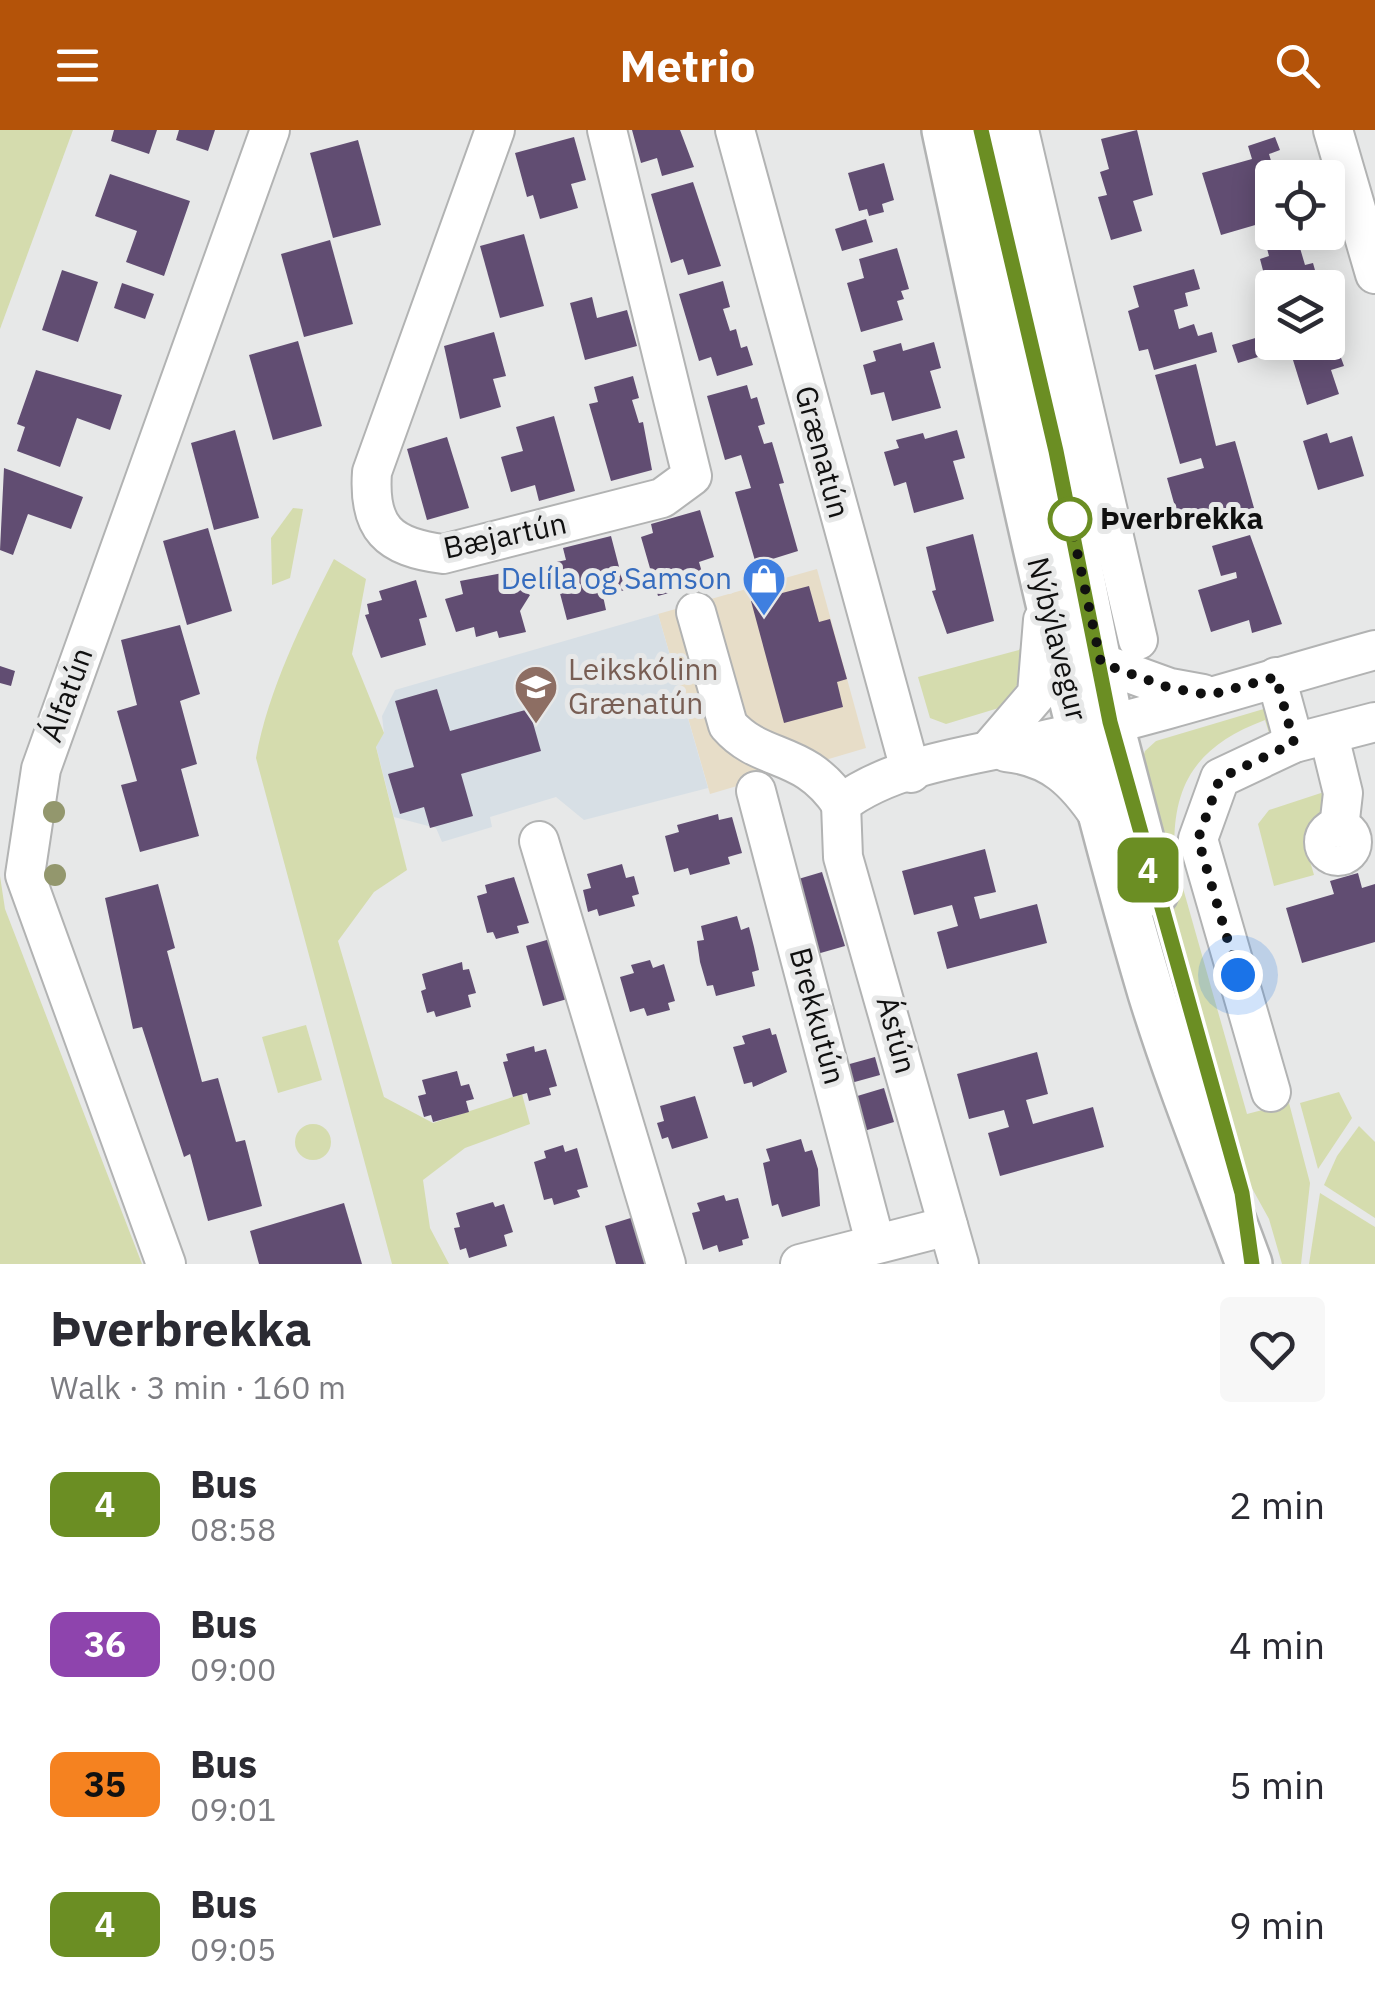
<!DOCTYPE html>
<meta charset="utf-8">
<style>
:root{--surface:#fff;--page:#f7f7f7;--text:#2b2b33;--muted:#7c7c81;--accent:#b45309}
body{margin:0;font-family:"IBM Plex Sans",sans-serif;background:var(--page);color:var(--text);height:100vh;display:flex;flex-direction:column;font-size:38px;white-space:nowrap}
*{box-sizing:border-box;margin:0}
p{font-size:32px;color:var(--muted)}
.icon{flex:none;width:55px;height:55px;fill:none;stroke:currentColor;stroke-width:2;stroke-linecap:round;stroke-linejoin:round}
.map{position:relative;height:1134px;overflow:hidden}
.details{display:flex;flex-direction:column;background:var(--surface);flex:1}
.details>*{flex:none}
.badge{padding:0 20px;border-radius:15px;font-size:35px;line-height:65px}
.fabs{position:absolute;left:1255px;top:30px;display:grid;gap:20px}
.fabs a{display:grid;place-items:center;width:90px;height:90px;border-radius:10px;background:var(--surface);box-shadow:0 5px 25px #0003;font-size:50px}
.you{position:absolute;width:50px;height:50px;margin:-25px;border:8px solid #fff;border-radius:50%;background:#1a73e8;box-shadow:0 0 0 15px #1a73e833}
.map>.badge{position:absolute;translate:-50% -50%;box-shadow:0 0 0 5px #fff}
.round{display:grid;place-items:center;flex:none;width:105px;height:105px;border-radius:10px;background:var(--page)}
.head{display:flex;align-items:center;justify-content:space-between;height:170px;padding:0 50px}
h1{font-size:48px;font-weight:800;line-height:75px}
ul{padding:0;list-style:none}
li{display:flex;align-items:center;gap:30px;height:140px;padding:0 50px}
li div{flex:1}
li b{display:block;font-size:38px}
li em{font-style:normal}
li .badge{min-width:110px;font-weight:700;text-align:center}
header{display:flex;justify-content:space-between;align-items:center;height:130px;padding:0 50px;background:var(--accent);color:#fff;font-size:45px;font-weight:800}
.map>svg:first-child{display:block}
.commercial{fill:#e7ddc8}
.built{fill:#d7dfe5}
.green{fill:#d5dcae}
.building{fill:#614d72}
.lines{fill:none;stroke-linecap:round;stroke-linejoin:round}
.minor-casing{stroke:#b2b3b3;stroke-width:42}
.major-casing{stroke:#b2b3b3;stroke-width:50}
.minor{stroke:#fff;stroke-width:38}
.major{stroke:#fff;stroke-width:45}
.tree{fill:#93976d}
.line-casing{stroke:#fff;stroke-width:22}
.line{stroke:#6b8e23;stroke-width:15}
.walk{stroke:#101010;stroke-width:10;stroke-dasharray:0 18}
.stop-dot{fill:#fff;stroke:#6b8e23;stroke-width:5}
.labels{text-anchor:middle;stroke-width:10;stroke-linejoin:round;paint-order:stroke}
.street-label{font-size:30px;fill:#101010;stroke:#e7e8e8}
.stop-label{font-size:30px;font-weight:bold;fill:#101010;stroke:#e7e8e8;text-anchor:start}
.shop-label{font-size:30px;fill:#366cbe;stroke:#e7e8e8;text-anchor:end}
.education-label{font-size:30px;fill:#785e54;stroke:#e7e8e8;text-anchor:start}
</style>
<header><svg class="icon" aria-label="menu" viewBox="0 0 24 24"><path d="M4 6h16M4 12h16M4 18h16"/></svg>Metrio<svg class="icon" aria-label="search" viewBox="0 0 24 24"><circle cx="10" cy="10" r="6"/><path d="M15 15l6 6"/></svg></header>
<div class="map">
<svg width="1375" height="1134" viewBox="0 0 1375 1134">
<rect width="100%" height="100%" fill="#e7e8e8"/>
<path class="commercial" d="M817,439L866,618L710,664L658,484Z"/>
<path class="built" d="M658,484L708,658L584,690L556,667L490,687L492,697L442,712L436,698L394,687L376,616L384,603L382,586L395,560Z"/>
<g class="green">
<path d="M0,0H73L0,199Z"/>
<path d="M293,378L303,379L290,448L272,455L271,408Z"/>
<path d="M334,429L366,449L352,524L384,603L376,617L407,740L374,762L338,811L384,967L433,993L522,964L530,994L465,1018L423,1050L430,1098L449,1134H392L256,628C268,560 303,490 334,429Z"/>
<path d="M1026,508L1028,539L1002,577L946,594L930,588L918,547L1019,520Z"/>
<path d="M1274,576L1279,597L1270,606L1265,590C1196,616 1170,655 1175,730L1247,984L1289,973L1310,1053L1301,1134H1282L1269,1089L1243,1042L1153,721L1141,633L1145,621L1156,611Z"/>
<path d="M1330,636L1326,681L1307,697L1306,717L1314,745L1274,756L1258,694L1269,680L1324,662Z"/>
<path d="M0,746L5,779L142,1134H0Z"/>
<path d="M306,895L322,950L278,963L262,907Z"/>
<path d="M1339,962L1352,988L1318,1039L1300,973Z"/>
<circle cx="313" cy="1012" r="18"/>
<path d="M1359,996L1375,1012V1088L1324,1055L1337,1026Z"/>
<path d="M1320,1063L1375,1097V1134H1309Z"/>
</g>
<g class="building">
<path d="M114,0H157L149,24L111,11Z"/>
<path d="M179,0H215L208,21L176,10Z"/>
<path d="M632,0H680L694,37L662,46L657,28L641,33Z"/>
<path d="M1137,0L1153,65L1133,71L1142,101L1111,110L1098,67L1107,65L1100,42L1109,39L1101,9Z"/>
<path d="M574,7L586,50L571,54L578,78L540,89L533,65L527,67L515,23Z"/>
<path d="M1275,7L1280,20L1269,24L1276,48L1272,100L1269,91L1221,105L1202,43L1252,29L1248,16Z"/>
<path d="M358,10L381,95L333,108L310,23Z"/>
<path d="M884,33L894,70L882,74L884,82L869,86L867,79L859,81L848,43Z"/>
<path d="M110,44L190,71L164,146L126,132L137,101L95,86Z"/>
<path d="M693,52L721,136L688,145L683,129L671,133L651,64Z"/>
<path d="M866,89L873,112L842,121L835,99Z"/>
<path d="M1272,102H1303L1307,115L1300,118L1305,135L1313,133L1320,158H1272L1271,171L1260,129L1269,126L1264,107Z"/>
<path d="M524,104L544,176L500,188L480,116Z"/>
<path d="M330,110L353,194L304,207L281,124Z"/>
<path d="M897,118L909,159L901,161L904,169L897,171L903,190L861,202L847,153L864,148L859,129Z"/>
<path d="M1194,139L1200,159L1185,163L1188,176L1174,180L1179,199L1194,194L1198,206L1212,202L1217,222L1154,240L1148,219L1139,221L1128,181L1139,177L1133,156Z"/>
<path d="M62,140L98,152L78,212L42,200Z"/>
<path d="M723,151L730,177L723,179L730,201L736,199L741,218L747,216L753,235L717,246L711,227L699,231L679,164Z"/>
<path d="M122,153L154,164L145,189L114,178Z"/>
<path d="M592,167L597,188L627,180L637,216L585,230L570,173Z"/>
<path d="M494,202L506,246L493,249L501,277L460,289L444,216Z"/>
<path d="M1272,203V212H1279L1281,220L1238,233L1232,215Z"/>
<path d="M298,211L322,296L273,310L249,225Z"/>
<path d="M934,212L941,238L930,241L941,278L892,291L884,262L871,265L863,235L876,231L873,221L901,213L903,221Z"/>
<path d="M1324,212L1329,228L1340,225L1344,236L1331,240L1339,264L1307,275L1288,214Z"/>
<path d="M1196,234L1216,316L1235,311L1258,392L1222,401L1216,381L1179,391L1167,348L1204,338L1201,328L1180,334L1155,245Z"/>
<path d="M36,240L122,265L110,300L77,288L60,337L17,321L25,297L17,294Z"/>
<path d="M633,246L639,268L632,270L639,293L643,292L652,340L611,351L589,274L598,272L594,257Z"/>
<path d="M747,255L751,269L757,267L765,294L758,296L764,314L772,312L784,353L779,354L798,421L756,434L735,362L751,358L741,325L725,330L707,266Z"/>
<path d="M554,286L575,361L539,371L535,355L511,362L501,327L523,321L516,297Z"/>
<path d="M235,300L259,388L214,400L191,313Z"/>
<path d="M957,300L965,328L953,331L964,369L914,383L906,352L894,356L884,322L899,318L896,310L923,303L925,309Z"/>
<path d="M1327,303L1330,313L1352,306L1364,346L1318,360L1303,311Z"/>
<path d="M447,307L469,378L427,390L407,319Z"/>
<path d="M4,338L83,367L71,399L28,384L13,425L0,420Z"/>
<path d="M700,380L714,427L699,432L705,453L658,466L641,407L653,403L651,394Z"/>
<path d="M208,398L232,481L187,495L163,411Z"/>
<path d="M973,404L994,491L947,504L932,461L936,460L926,417Z"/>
<path d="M1250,405L1282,494L1252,503L1249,490L1211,502L1198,460L1237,448L1236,442L1221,446L1212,416Z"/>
<path d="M611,406L625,460L603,466L606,480L567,490L552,433L566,430L563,418Z"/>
<path d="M508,442L513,455L530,465L520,481L526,502L499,508L497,501L476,507L474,497L456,502L445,469L463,464L460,451Z"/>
<path d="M416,450L427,487L419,489L426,515L381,528L365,485L369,484L367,474L382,470L379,461Z"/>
<path d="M809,456L819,492L830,489L847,549L837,552L843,577L784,593L751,471Z"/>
<path d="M180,495L200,564L180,571L197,634L181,639L199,706L140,722L121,655L137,651L117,581L137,575L121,510Z"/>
<path d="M0,536L15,541L11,556L0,553Z"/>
<path d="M437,559L450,601L529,579L541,621L461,644L473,686L430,698L424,677L400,684L388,644L414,637L395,571Z"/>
<path d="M718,684L719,690L732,687L742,723L728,727L730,734L690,745L688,738L674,742L665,706L679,702L677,695Z"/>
<path d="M985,719L996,762L974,767L980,789L1037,774L1047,813L947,839L937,802L958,796L952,775L914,785L902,741Z"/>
<path d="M622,734L626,748L634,746L639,764L632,766L635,776L599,786L597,779L588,782L583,760L591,758L587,744Z"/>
<path d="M822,742L845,816L817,824L795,750Z"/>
<path d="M1358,743L1362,758L1375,754V812L1302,833L1286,778L1334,764L1330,751Z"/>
<path d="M514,747L529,793L517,796L519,803L496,809L493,802L487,803L477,766L487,763L485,755Z"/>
<path d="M158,754L175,818L167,821L202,952L218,948L236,1012L245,1010L262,1076L208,1091L190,1024L184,1027L142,897L133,899L105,768Z"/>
<path d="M737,786L741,800L749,797L754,817L759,840L752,842L755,856L716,866L713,855L707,856L700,832L697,811L704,810L701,796Z"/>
<path d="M557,807L574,867L543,876L526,816Z"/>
<path d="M650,830L653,838L664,834L675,871L668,873L670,880L647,886L644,878L630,882L620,847L634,843L631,835Z"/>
<path d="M462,832L463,840L469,839L476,863L468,865L471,877L436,887L434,881L427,883L421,861L426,859L422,844Z"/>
<path d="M770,898L772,905L776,904L787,942L753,957L752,952L744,954L733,917L745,914L742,906Z"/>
<path d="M534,916L535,922L546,919L557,956L549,958L551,965L529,971L527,963L513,967L503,932L508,931L506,924Z"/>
<path d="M1037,922L1048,964L1026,970L1033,994L1093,977L1104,1017L1000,1046L988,1003L1009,997L1004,980L969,989L957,944Z"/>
<path d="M875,927L880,945L851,953L846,935Z"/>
<path d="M457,941L461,956L469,954L474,969L466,971L469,982L433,992L431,985L424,987L418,966L426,964L422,950Z"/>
<path d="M884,958L894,992L864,1001L854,967Z"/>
<path d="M695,966L708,1008L672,1019L668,1007L662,1009L657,993L664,991L660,976Z"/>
<path d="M801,1009L805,1022L812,1020L818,1039L820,1076L782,1087L778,1074L772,1076L763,1033L770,1031L766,1019Z"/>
<path d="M563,1015L565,1022L577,1018L588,1057L577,1060L580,1067L554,1075L552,1068L544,1070L534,1032L546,1028L544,1021Z"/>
<path d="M724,1065L726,1071L738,1068L749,1108L742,1110L743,1115L719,1122L717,1115L703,1120L692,1083L700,1081L697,1073Z"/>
<path d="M493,1072L495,1077L504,1074L513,1102L504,1105L507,1116L469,1128L466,1118L460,1120L454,1098L460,1097L456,1083Z"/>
<path d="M344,1073L362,1134H259L250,1101Z"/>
<path d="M637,1086L651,1134H616L605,1096Z"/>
</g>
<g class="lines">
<defs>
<g id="minor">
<path d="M495,0L372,342C368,398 388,417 443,424L662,368L692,346L607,0"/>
<path d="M735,0L911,643"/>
<path d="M1019,0L1138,510"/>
<path d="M1333,0L1375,144"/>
<path d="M696,482L728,595C762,634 804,618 841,674"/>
<path d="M1101,533L1170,558L1203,564"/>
<path d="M1276,547L1294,613"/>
<path d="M1329,606L1343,663L1339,698"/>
<path d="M989,620L1037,564L1043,490"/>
<path d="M1006,622C1052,627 1075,650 1100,687"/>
<path d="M756,661L875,1112"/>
<path d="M841,674C896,631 991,623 1058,607C1164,583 1270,549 1375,520"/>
<path d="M841,674L843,727L959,1134"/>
<circle cx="1338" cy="712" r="14"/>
<path d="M539,711L666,1134"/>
<path d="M1271,962L1198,709L1220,648L1294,613L1375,592"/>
<path d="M166,1134L25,745L41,639L270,0"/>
<path d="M800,1134L948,1096"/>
</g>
<g id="major">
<path d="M945,0C1007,289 1067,579 1151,863C1179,954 1216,1044 1249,1134"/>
<path d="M981,0L1056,321L1110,592L1155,763"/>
</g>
</defs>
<use href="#minor" class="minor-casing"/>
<use href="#major" class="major-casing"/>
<use href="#minor" class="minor"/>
<use href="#major" class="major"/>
</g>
<g class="tree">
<circle cx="54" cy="682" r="11"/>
<circle cx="55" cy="745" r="11"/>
</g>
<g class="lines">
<defs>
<path id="line" d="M981,0L1056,321L1110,592L1242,1063L1252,1134"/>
</defs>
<use href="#line" class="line-casing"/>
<use href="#line" class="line"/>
<path class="walk" d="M1070,389L1101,533L1170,558L1210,565L1276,547L1294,613L1220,648L1198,709L1238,845"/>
</g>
<defs>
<symbol id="shop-pin" viewBox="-11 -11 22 30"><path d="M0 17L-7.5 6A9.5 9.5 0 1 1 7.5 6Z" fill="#3f7fe0" stroke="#e7e8e8"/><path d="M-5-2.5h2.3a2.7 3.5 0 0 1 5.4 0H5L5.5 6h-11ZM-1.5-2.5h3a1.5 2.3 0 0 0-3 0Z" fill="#fff"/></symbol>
<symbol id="school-pin" viewBox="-11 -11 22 30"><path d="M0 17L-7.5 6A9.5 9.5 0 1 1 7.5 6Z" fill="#8d6e63" stroke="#e7e8e8"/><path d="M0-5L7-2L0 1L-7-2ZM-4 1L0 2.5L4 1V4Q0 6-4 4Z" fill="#fff"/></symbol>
</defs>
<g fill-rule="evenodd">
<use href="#shop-pin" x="739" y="424" width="50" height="68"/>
<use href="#school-pin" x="511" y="532" width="50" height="68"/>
</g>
<circle class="stop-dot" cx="1070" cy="389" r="20"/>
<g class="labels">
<g class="street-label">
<text transform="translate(822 322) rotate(75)" y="10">Grænatún</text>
<text transform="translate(505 406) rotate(-12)" y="10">Bæjartún</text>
<text transform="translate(1057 509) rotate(76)" y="10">Nýbýlavegur</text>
<text transform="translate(67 565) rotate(-70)" y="10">Álfatún</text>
<text transform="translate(817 886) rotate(75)" y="10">Brekkutún</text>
<text transform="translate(896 905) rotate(75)" y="10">Ástún</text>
</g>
<g class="stop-label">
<text x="1100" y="399">Þverbrekka</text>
</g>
<g class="shop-label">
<text x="732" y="459">Delíla og Samson</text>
</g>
<g class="education-label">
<text x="568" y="550">Leikskólinn<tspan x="568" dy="34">Grænatún</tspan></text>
</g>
</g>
</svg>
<div class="fabs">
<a><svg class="icon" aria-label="locate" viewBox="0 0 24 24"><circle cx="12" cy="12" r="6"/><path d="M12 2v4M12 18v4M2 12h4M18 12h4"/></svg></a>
<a><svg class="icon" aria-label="layers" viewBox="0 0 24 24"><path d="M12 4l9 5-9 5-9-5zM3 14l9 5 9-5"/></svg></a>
</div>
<div class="you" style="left:1238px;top:845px"></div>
<b class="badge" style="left:1148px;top:740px;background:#6b8e23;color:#fff">4</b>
</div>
<section class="details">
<div class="head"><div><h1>Þverbrekka</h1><p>Walk · 3 min · 160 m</p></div><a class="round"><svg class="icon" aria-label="heart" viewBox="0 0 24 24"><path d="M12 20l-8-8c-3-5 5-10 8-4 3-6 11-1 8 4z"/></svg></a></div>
<ul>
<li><span class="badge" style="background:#6b8e23;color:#fff">4</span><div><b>Bus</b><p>08:58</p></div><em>2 min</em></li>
<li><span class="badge" style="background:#8e44ad;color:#fff">36</span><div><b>Bus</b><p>09:00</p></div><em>4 min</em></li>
<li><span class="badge" style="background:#f58220;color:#111">35</span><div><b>Bus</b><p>09:01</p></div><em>5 min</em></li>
<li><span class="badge" style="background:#6b8e23;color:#fff">4</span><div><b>Bus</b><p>09:05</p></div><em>9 min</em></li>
</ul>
</section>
